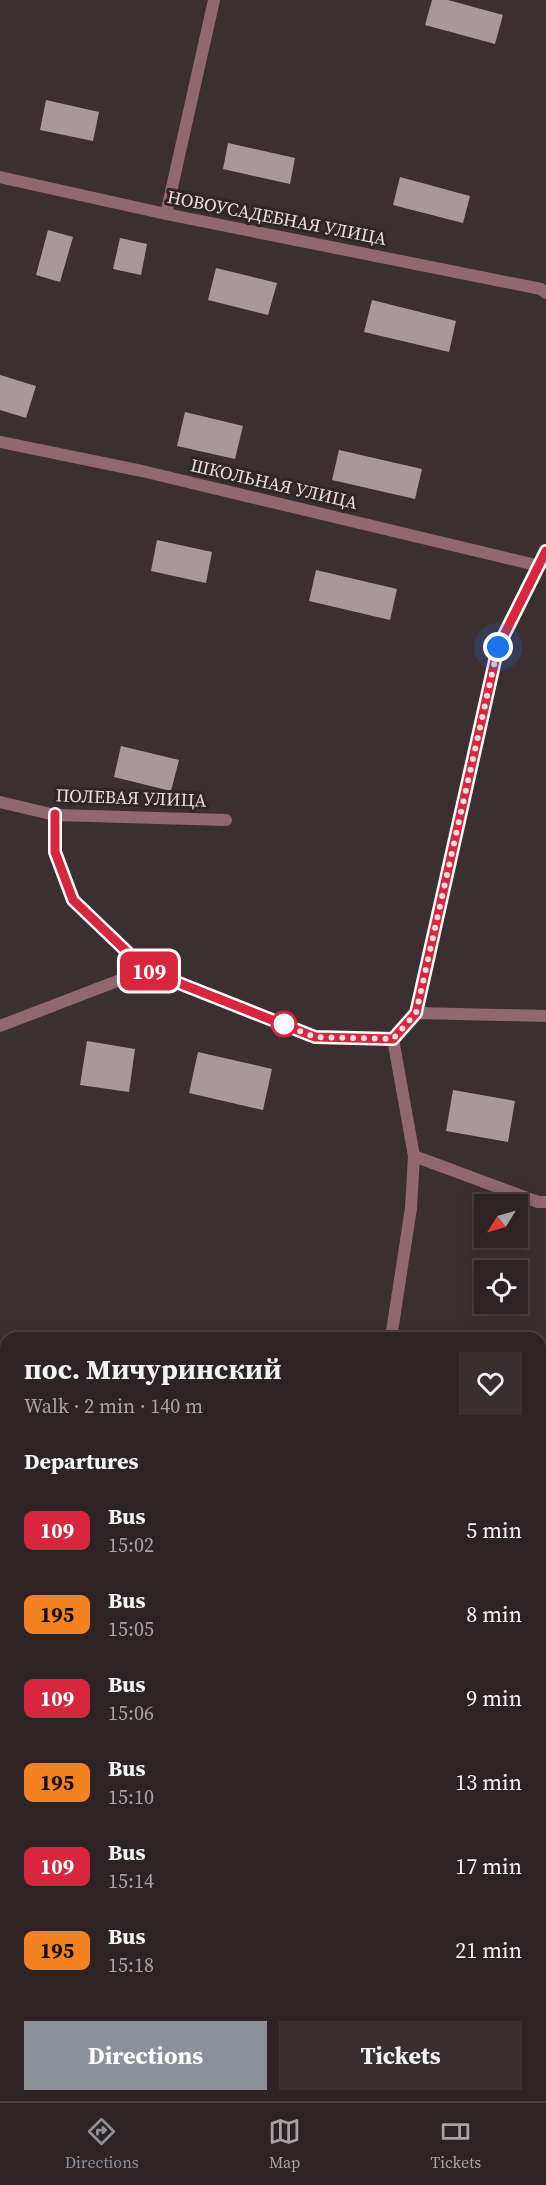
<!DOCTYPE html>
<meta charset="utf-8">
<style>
:root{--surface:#2d2324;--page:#392f31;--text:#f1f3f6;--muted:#a7a4a6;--line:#484041;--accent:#8c9099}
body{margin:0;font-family:"Source Serif 4",serif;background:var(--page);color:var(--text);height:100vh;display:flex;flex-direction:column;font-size:22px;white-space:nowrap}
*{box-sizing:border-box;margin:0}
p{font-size:20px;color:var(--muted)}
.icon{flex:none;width:33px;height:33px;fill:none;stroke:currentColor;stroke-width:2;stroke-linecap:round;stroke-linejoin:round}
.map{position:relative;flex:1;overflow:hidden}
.side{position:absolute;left:0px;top:1332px;width:546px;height:770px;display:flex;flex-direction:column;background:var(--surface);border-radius:18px 18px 0 0;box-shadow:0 3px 15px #0003,0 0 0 2px var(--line)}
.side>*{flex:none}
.badge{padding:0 12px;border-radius:9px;font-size:21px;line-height:39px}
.needle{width:39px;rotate:233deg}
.buttons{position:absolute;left:474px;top:1194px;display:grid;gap:12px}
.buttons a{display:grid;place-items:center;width:54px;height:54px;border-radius:0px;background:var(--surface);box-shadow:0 3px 15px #0003,0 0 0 2px var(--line);font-size:30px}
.you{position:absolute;width:30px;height:30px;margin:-15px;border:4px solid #fff;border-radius:50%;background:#1a73e8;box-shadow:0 0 0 9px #1a73e833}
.map>.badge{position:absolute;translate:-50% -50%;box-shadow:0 0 0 3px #fff}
h2{padding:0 24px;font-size:22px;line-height:54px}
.round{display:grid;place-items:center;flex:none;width:63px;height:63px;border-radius:0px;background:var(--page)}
.head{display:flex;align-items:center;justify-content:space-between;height:102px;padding:0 24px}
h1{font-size:28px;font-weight:700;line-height:45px}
.cta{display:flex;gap:12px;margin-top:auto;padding:12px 24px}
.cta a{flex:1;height:69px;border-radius:0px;background:var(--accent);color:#fff;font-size:24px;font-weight:700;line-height:69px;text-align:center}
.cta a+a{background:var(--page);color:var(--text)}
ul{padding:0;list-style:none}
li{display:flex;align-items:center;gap:18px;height:84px;padding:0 24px}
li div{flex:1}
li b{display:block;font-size:22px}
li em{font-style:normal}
li .badge{min-width:66px;font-weight:700;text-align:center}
.tabs{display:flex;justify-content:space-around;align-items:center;height:84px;border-top:2px solid var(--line);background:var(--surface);font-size:16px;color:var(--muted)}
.tabs a{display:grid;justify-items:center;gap:3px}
.tabs .current{color:var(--accent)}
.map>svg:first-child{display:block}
.building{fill:#a7989a}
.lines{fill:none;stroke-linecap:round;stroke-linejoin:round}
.lane{stroke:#91686d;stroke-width:12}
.street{stroke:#91686d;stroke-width:12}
.line-casing{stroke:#fff;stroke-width:14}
.line{stroke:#d7263d;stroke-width:9}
.walk{stroke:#e6dede;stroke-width:6;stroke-dasharray:0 10.8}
.stop-dot{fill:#fff;stroke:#d7263d;stroke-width:3}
.labels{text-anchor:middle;stroke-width:6;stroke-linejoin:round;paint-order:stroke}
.street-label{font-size:18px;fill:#e6dede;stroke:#312527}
</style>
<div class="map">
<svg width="546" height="2101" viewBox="0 0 546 2101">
<rect width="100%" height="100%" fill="#3c2f30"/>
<g class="building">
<path d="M432,0H448L503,15L495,44L425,25Z"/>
<path d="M46,100L99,112L93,141L40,130Z"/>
<path d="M228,143L295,158L290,184L223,169Z"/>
<path d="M400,177L470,196L463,223L393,205Z"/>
<path d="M48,230L73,237L60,282L36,275Z"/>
<path d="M120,238L147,244L141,275L113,269Z"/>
<path d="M216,268L277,283L268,315L208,300Z"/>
<path d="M372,300L456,321L449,352L364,332Z"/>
<path d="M0,375L36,386L26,418L0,410Z"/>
<path d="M185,412L243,426L235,459L177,446Z"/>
<path d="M339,450L422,469L415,499L332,480Z"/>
<path d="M157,540L212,552L206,583L151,571Z"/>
<path d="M316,570L397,589L390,620L309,601Z"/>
<path d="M121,746L179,760L171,791L114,777Z"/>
<path d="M87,1041L135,1049L129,1092L80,1085Z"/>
<path d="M198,1052L272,1069L263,1110L189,1093Z"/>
<path d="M453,1090L515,1101L508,1142L446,1131Z"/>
</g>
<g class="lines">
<g class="lane">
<path d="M166,214L214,0"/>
<path d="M416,1013L546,1016"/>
</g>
<g class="street">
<path d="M0,177L166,214L541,289L546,293"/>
<path d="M0,442L142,471L540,566"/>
<path d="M0,802L55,815L226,820"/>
<path d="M55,815V852L73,900L146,970L315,1037L393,1039"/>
<path d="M0,1026L146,970"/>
<path d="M393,1039L416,1013L498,647L546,551"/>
<path d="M414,1156L538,1202H546"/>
<path d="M391,1338L411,1208L414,1156L393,1039"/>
<path d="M540,1458L546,1459"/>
<path d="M540,1718L546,1716"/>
<path d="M540,1766L546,1758"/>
<path d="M315,2096L323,2101"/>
<path d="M26,2101L29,2096"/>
<path d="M284,2101L288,2096"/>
</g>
</g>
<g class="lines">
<defs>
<path id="line" d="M55,814V852L73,900L146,970L315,1037L393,1039L416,1013L498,647L546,551"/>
</defs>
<use href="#line" class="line-casing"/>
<use href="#line" class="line"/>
<path class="walk" d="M284,1024H282L315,1037L393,1039L416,1013L498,647"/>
</g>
<circle class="stop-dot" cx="284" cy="1024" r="12"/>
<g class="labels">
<g class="street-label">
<text transform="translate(277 218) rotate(11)" y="6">НОВОУСАДЕБНАЯ УЛИЦА</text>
<text transform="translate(274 484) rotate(13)" y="6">ШКОЛЬНАЯ УЛИЦА</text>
<text transform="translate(131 798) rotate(2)" y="6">ПОЛЕВАЯ УЛИЦА</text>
</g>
</g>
</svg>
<div class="buttons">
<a><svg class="needle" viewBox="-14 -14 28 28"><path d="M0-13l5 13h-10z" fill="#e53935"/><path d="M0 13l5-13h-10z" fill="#a7a4a6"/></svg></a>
<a><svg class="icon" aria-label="locate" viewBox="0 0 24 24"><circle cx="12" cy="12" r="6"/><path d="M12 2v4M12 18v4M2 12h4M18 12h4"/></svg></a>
</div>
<div class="you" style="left:498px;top:647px"></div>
<b class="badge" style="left:149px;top:971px;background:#d7263d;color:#fff">109</b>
<section class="side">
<div class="head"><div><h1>пос. Мичуринский</h1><p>Walk · 2 min · 140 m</p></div><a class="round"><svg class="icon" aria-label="heart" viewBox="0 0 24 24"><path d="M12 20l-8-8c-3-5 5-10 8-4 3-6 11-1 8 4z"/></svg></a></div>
<h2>Departures</h2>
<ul>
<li><span class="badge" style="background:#d7263d;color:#fff">109</span><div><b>Bus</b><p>15:02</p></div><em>5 min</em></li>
<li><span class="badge" style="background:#f58220;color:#111">195</span><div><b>Bus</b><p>15:05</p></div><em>8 min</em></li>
<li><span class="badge" style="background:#d7263d;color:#fff">109</span><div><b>Bus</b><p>15:06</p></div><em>9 min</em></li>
<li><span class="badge" style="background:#f58220;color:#111">195</span><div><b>Bus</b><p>15:10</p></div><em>13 min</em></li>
<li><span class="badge" style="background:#d7263d;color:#fff">109</span><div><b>Bus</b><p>15:14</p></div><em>17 min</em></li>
<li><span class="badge" style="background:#f58220;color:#111">195</span><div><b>Bus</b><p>15:18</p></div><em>21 min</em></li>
</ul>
<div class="cta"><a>Directions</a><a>Tickets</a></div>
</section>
</div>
<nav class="tabs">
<a class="current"><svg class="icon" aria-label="directions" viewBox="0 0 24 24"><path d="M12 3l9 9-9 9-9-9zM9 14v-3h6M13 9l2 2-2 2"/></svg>Directions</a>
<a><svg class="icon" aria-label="map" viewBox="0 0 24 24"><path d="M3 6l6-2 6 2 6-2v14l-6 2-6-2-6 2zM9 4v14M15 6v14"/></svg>Map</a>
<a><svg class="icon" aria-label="tickets" viewBox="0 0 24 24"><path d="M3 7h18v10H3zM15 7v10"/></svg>Tickets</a>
</nav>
